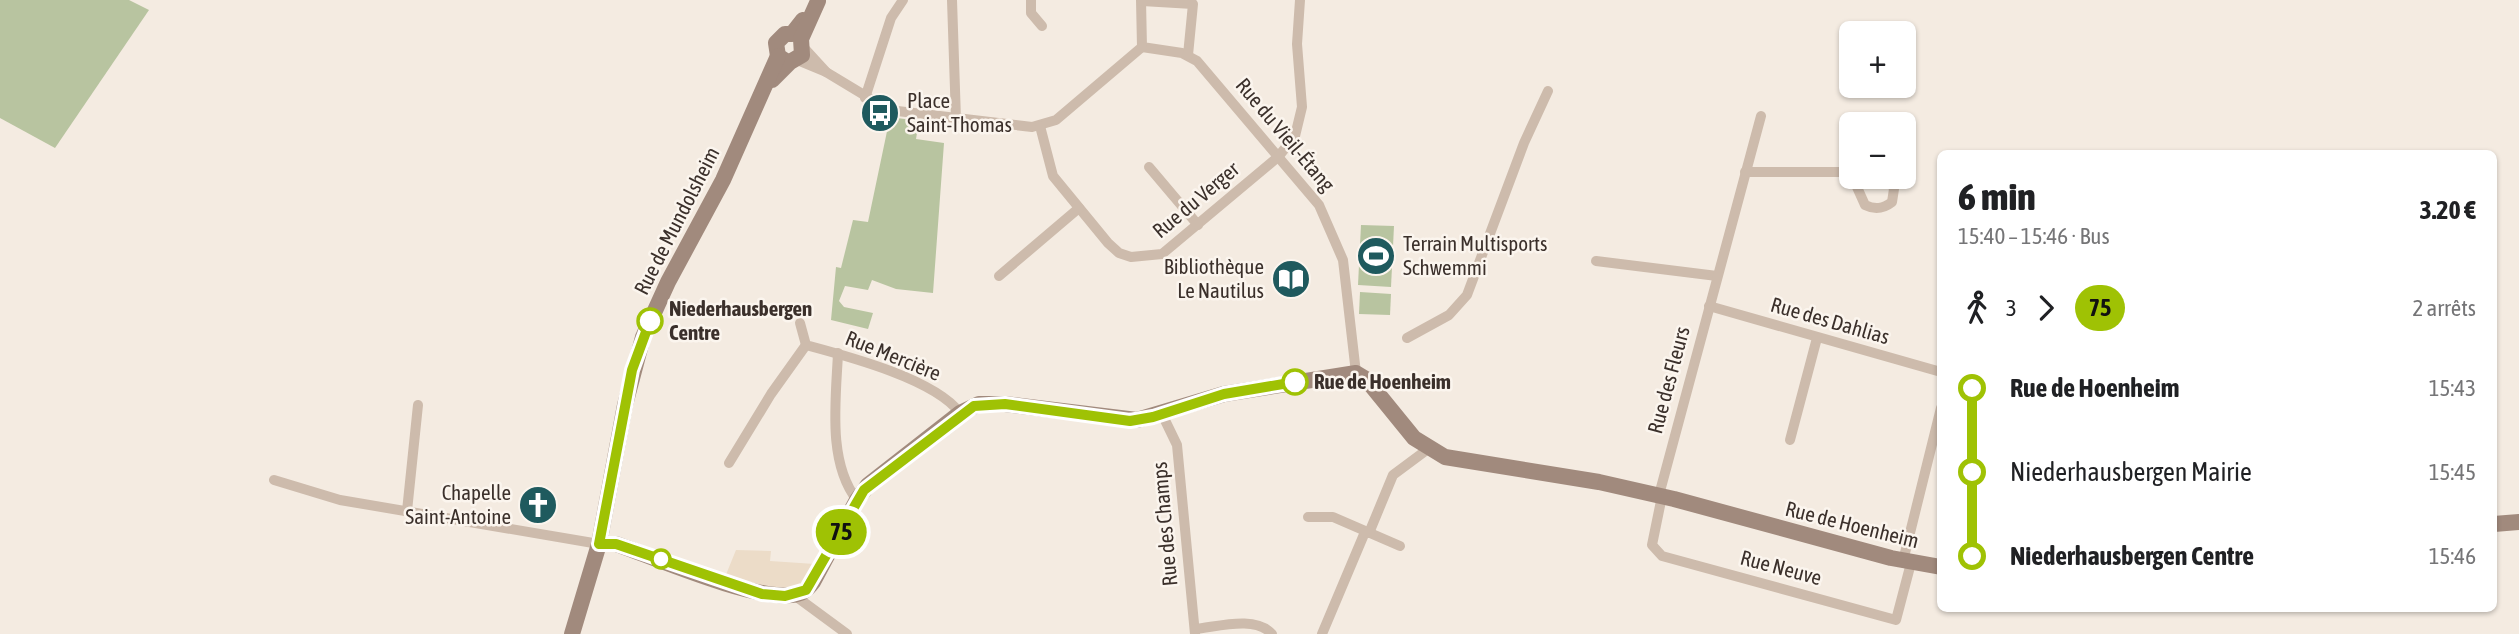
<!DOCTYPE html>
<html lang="fr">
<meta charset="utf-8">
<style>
:root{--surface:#fff;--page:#f6f6f6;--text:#202124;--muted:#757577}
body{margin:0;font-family:"Asap Condensed",sans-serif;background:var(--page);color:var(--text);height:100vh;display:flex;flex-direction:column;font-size:26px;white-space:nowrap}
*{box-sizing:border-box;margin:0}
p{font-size:23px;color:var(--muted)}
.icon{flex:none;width:38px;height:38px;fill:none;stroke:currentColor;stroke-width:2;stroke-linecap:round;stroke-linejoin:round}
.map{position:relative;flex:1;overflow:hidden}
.side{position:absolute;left:1937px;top:150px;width:560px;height:462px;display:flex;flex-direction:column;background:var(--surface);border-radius:10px;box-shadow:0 2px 5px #0004}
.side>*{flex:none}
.badge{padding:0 14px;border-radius:23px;font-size:24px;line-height:46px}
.fabs{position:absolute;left:1839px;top:21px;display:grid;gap:14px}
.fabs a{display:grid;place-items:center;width:77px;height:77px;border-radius:10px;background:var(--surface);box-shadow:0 2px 5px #0004;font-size:35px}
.map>.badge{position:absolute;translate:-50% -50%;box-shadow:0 0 0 4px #fff}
.legs{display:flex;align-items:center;gap:10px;height:77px;padding:0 21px;font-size:23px}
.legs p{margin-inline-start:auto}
.headline{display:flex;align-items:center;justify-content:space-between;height:119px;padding:0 21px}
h1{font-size:38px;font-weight:800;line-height:52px}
ul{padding:0 21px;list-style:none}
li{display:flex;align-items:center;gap:24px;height:84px;font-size:26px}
li i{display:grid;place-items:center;width:10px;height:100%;margin:0 9px;background:currentColor}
li i::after{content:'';width:18px;height:18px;margin:-9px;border:5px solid;border-radius:50%;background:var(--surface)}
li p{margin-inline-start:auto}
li:first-child i{background:linear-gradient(#0000 50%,currentColor 0)}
li:last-child i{background:linear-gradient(currentColor 50%,#0000 0)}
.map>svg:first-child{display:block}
.green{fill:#b8c4a0}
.plaza{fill:#ecdcc8}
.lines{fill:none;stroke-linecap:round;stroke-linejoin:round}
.street{stroke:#cdbbac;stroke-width:10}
.secondary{stroke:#a18a7d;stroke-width:16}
.line-1-casing{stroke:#fff;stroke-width:16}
.line-1{stroke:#9fc204;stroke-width:10}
.stop-1-dot{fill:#fff;stroke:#9fc204;stroke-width:3.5}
.labels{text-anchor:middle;stroke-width:5;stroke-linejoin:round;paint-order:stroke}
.poi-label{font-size:21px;fill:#3b302b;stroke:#fbf5ee;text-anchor:start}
.street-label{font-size:21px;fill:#3b302b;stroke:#fbf5ee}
.stop-label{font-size:21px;font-weight:bold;fill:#3b302b;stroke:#fbf5ee;text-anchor:start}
</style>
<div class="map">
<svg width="2519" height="634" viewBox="0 0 2519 634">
<rect width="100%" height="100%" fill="#f4ebe1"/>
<g class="green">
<path d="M0,0H129L149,10L55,148L0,118Z"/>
<path d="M890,117L919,121L916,139L944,143L933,293L896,289L872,280L868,290L845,286L839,301L844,307L873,313L868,329L831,320L836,267L841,268L853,220L868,222Z"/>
<path d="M1361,225L1394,226L1391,287L1358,285Z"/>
<path d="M1360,292L1391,294L1390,315L1359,314Z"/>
</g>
<path class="plaza" d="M736,550L771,551L770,561L815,564L801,586L778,590L725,577Z"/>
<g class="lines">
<g class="street">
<path d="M952,0L956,119"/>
<path d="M1031,0V13L1042,26"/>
<path d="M1141,0L1142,47L1182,53L1197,61L1319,205L1343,260L1356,373"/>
<path d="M1142,1L1193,4L1188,55"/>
<path d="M797,60L826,72L804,48"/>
<path d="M826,72L889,110L1032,127L1056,120L1142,47"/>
<path d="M865,98L891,18L903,0"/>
<path d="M1040,126L1053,176L1108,243L1119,253L1131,257L1162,254L1278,157L1295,136L1302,107L1297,44L1300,0"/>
<path d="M1149,167L1198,225"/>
<path d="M1745,172H1852"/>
<path d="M1844,172L1856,185L1865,205C1875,210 1883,209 1892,202L1894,189L1889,177"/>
<path d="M1596,261L1717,276"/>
<path d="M999,276L1079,208"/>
<path d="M1709,306L1941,372"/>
<path d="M800,323L806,345C847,356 935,379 960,413"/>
<path d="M1407,338L1449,315L1467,295L1524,143L1548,91"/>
<path d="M838,353C836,399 827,462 857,500"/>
<path d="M1162,414L1177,445L1195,634"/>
<path d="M1790,440L1817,338"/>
<path d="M729,463L771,394L806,345"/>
<path d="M274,480L340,500L599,544"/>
<path d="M1659,495L1761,116"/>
<path d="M1662,496L1652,545L1662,556L1896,620L1911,563"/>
<path d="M407,511L418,405"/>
<path d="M1308,517H1333L1400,546"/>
<path d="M1369,533L1393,475L1428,449"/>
<path d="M1903,561L1941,408"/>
<path d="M794,595L847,634"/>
<path d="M1195,629C1217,627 1255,615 1272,634"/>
<path d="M1322,634L1365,532"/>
</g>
<g class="secondary">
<path d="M784,60L778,56L776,43L785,34H792L803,20"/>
<path d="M772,80L790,62L802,55L801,39L818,1"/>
<path d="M2494,524L2519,522"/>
<path d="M599,544H616C656,558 753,600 791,595C802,594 807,590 813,582L857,500L868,485L960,413L979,404H1005L1137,420L1224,394L1356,373L1366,379L1414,438L1445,457L1599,482L1674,499L1891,558L1941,567"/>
<path d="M572,634L599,544L625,405L643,337L668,282L723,180L778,56"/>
</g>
</g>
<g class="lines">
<defs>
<path id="line-1" d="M650,321L632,370L599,544H616L762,594L785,596L806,590L864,490L974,406L1005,404L1130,421L1153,417L1224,394L1295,382"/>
</defs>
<use href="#line-1" class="line-1-casing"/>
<use href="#line-1" class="line-1"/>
</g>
<defs>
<symbol id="bus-disc" viewBox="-11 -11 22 22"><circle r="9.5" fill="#1f5a5e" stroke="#fbf5ee"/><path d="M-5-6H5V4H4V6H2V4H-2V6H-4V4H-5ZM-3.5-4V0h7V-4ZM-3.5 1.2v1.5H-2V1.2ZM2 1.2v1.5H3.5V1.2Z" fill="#fff"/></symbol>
<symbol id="stadium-disc" viewBox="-11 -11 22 22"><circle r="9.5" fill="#1f5a5e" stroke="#fbf5ee"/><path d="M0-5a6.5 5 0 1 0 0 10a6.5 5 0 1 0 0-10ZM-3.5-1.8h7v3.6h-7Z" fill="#fff"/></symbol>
<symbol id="library-disc" viewBox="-11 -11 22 22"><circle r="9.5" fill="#1f5a5e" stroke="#fbf5ee"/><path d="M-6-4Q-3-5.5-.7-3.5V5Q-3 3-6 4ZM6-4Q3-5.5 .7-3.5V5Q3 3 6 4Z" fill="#fff"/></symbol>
<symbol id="church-disc" viewBox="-11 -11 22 22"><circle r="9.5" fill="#1f5a5e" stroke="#fbf5ee"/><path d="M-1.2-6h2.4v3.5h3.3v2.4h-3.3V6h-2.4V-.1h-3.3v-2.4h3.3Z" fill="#fff"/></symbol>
</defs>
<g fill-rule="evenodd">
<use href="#bus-disc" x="858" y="91" width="44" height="44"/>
<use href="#stadium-disc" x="1354" y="234" width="44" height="44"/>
<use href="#library-disc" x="1269" y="257" width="44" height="44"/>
<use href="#church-disc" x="516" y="483" width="44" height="44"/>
</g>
<g class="stop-1-dot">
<circle cx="650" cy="321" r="12"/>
<circle cx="1295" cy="382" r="12"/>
<circle cx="661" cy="559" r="9"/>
</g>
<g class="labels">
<g class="poi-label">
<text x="907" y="108">Place<tspan x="907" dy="24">Saint-Thomas</tspan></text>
<text x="1403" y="251">Terrain Multisports<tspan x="1403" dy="24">Schwemmi</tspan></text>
<text x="1264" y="274" text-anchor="end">Bibliothèque<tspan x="1264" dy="24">Le Nautilus</tspan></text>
<text x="511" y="500" text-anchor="end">Chapelle<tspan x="511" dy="24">Saint-Antoine</tspan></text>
</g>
<g class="street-label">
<text transform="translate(1285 135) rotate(50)" y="7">Rue du Vieil-Étang</text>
<text transform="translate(1196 200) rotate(-40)" y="7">Rue du Verger</text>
<text transform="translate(677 221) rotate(-63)" y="7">Rue de Mundolsheim</text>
<text transform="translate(1830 321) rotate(16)" y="7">Rue des Dahlias</text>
<text transform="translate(893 356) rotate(22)" y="7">Rue Mercière</text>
<text transform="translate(1669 380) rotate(-75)" y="7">Rue des Fleurs</text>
<text transform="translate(1165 524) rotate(-95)" y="7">Rue des Champs</text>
<text transform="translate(1852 525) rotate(14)" y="7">Rue de Hoenheim</text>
<text transform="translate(1781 568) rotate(15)" y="7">Rue Neuve</text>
</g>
<g class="stop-label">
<text x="669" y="316">Niederhausbergen<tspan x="669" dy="24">Centre</tspan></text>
<text x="1314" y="389">Rue de Hoenheim</text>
</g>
</g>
</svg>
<div class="fabs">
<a>+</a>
<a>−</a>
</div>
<b class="badge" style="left:841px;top:532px;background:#9fc204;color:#111">75</b>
<section class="side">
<div class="headline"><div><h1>6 min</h1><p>15:40 – 15:46 · Bus</p></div><b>3.20 €</b></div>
<div class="legs"><svg class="icon" aria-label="walk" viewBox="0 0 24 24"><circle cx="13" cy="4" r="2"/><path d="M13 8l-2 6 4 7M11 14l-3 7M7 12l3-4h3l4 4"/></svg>3<svg class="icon" aria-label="forward" viewBox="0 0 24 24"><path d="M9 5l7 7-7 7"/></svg><b class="badge" style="background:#9fc204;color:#111">75</b><p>2 arrêts</p></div>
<ul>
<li><i style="color:#9fc204"></i><b>Rue de Hoenheim</b><p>15:43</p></li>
<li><i style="color:#9fc204"></i><span>Niederhausbergen Mairie</span><p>15:45</p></li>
<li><i style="color:#9fc204"></i><b>Niederhausbergen Centre</b><p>15:46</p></li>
</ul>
</section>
</div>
